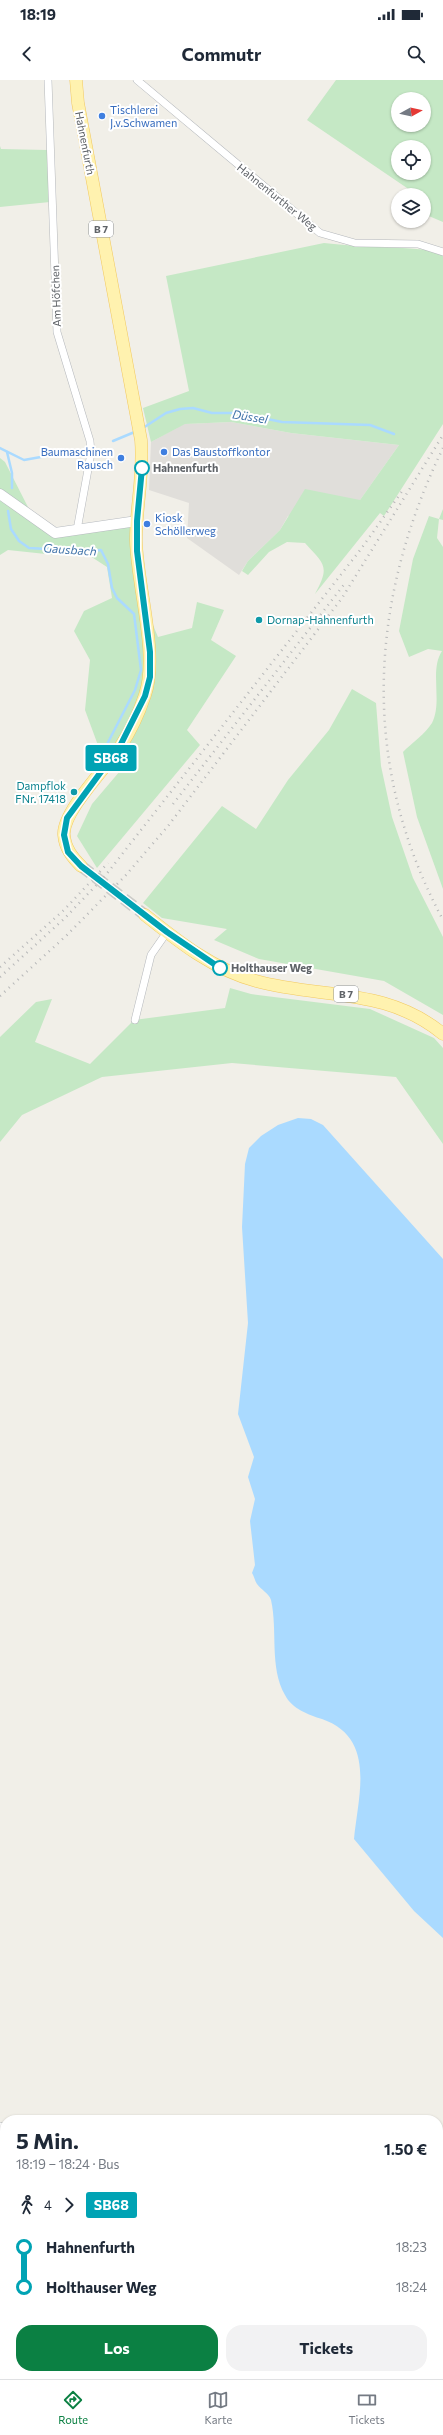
<!DOCTYPE html>
<html lang="de">
<meta charset="utf-8">
<style>
:root{--surface:#fff;--page:#f2f2f3;--text:#1f2937;--muted:#747a83;--line:#e0e1e3;--accent:#0b8043}
body{margin:0;font-family:Commissioner,sans-serif;background:var(--page);color:var(--text);height:100vh;display:flex;flex-direction:column;font-size:15px;white-space:nowrap}
*{box-sizing:border-box;margin:0}
p{font-size:13px;color:var(--muted)}
.icon{flex:none;width:22px;height:22px;fill:none;stroke:currentColor;stroke-width:2;stroke-linecap:round;stroke-linejoin:round}
.map{position:relative;flex:1;overflow:hidden}
.side{position:absolute;left:0px;top:2035px;width:443px;height:264px;display:flex;flex-direction:column;background:var(--surface);border-radius:16px 16px 0 0;box-shadow:0 1px 3px #0004}
.side>*{flex:none}
.badge{padding:0 8px;border-radius:3px;font-size:14px;line-height:26px}
.needle{width:26px;rotate:82deg}
.fabs{position:absolute;left:391px;top:12px;display:grid;gap:8px}
.fabs a{display:grid;place-items:center;width:40px;height:40px;border-radius:50%;background:var(--surface);box-shadow:0 1px 3px #0004;font-size:20px}
.map>.badge{position:absolute;translate:-50% -50%;box-shadow:0 0 0 2px #fff}
.legs{display:flex;align-items:center;gap:6px;height:44px;padding:0 16px;font-size:13px}
.legs p{margin-inline-start:auto}
.head{display:flex;align-items:center;justify-content:space-between;height:68px;padding:0 16px}
h1{font-size:22px;font-weight:700;line-height:30px}
.primary-button{display:flex;gap:8px;margin-top:auto;padding:8px 16px}
.primary-button a{flex:1;height:46px;border-radius:16px;background:var(--accent);color:#fff;font-size:16px;font-weight:700;line-height:46px;text-align:center}
.primary-button a+a{background:var(--page);color:var(--text)}
ul{padding:0 16px;list-style:none}
li{display:flex;align-items:center;gap:14px;height:40px;font-size:15px}
li i{display:grid;place-items:center;width:6px;height:100%;margin:0 5px;background:currentColor}
li i::after{content:'';width:10px;height:10px;margin:-5px;border:3px solid;border-radius:50%;background:var(--surface)}
li p{margin-inline-start:auto}
li:first-child i{background:linear-gradient(#0000 50%,currentColor 0)}
li:last-child i{background:linear-gradient(currentColor 50%,#0000 0)}
.status{display:flex;justify-content:space-between;align-items:center;height:28px;padding:0 20px;background:var(--surface);direction:ltr}
.status svg{height:11px;fill:currentColor}
header{display:flex;justify-content:space-between;align-items:center;height:52px;padding:0 16px;background:var(--surface);font-size:18px;font-weight:700}
.tab-bar{display:flex;justify-content:space-around;align-items:center;height:56px;border-top:1px solid var(--line);background:var(--surface);font-size:11px;color:var(--muted)}
.tab-bar a{display:grid;justify-items:center;gap:2px}
.tab-bar .selected{color:var(--accent)}
.map>svg:first-child{display:block}
.industrial{fill:#e0deda}
.green{fill:#c5e8c5;fill-rule:evenodd}
.water{fill:#aadaff}
.lines{fill:none;stroke-linecap:round;stroke-linejoin:round}
.stream{stroke:#aadaff;stroke-width:2.5}
.primary-tunnel{stroke:#ccccc8;stroke-width:12;stroke-dasharray:12 6;stroke-linecap:butt}
.street-casing{stroke:#b5b8bc;stroke-width:8}
.secondary-casing{stroke:#b6babf;stroke-width:11}
.primary-casing{stroke:#f2c960;stroke-width:13}
.street{stroke:#fff;stroke-width:7}
.secondary{stroke:#fff;stroke-width:10}
.primary{stroke:#fff2af;stroke-width:12}
.rail{stroke:#b6b7b8;stroke-width:2.5;stroke-dasharray:1 5;stroke-linecap:butt}
.line-1-casing{stroke:#fff;stroke-width:9}
.line-1{stroke:#00a3b4;stroke-width:6}
.shop-dot{fill:#3f7fe0;stroke:#fff;stroke-width:1.5}
.stop-1-dot{fill:#fff;stroke:#00a3b4;stroke-width:2}
.culture-dot{fill:#0f9aa8;stroke:#fff;stroke-width:1.5}
.labels{text-anchor:middle;stroke-width:4;stroke-linejoin:round;paint-order:stroke}
.shield{fill:#fff;stroke:#8f9295;stroke-width:1}
.shield-label{font-size:10px;font-weight:bold;fill:#5f6368}
.shop-label{font-size:11px;fill:#366cbe;stroke:#fff;text-anchor:start}
.street-label{font-size:11px;fill:#5f6368;stroke:#fff}
.stop-label{font-size:11px;font-weight:bold;fill:#5f6368;stroke:#fff;text-anchor:start}
.culture-label{font-size:11px;fill:#0d838f;stroke:#fff;text-anchor:start}
.water-label{font-size:12px;font-style:italic;fill:#4174aa;stroke:#fff}
</style>
<div class="status"><b>18:19</b><svg viewBox="0 0 49 12"><path d="M0 12V9h3v3zM5 12V6h3v6zM10 12V3h3v9zM15 12V0h3v12zM26 1h20v11H26zM47 4h2v5h-2z"/></svg></div>
<header><svg class="icon" aria-label="back" viewBox="0 0 24 24"><path d="M15 5l-7 7 7 7"/></svg>Commutr<svg class="icon" aria-label="search" viewBox="0 0 24 24"><circle cx="10" cy="10" r="6"/><path d="M15 15l6 6"/></svg></header>
<div class="map">
<svg width="443" height="2299" viewBox="0 0 443 2299">
<rect width="100%" height="100%" fill="#f1efe8"/>
<g class="industrial">
<path d="M231,342L291,353L399,365L360,420L288,436L280,450L248,481L239,495L187,458L189,423L149,410L151,362L184,344Z"/>
<path d="M0,2055L5,2057V2103L0,2102Z"/>
</g>
<g class="green">
<path d="M336,0H443V142L424,134V115H410L407,108L307,40ZM398,19H424V45H398ZM398,67H424V93H398Z"/>
<path d="M0,66L1,69L47,70L50,122L0,127Z"/>
<path d="M324,163C364,168 404,166 443,172V344L384,436L380,433L315,514C330,486 325,485 305,463L287,462L269,472L248,495L242,491L248,481L280,450L305,409L360,420L399,365L291,353L231,342L185,344L151,362L143,328L189,311L166,196Z"/>
<path d="M0,378L5,382L30,431L63,453L133,445L137,507L158,557L192,548L197,522L224,530L211,560L236,576L187,650L200,665L97,788L77,756L92,724L120,691L99,668L85,630L90,580L74,551L84,531L112,518L107,487L87,474L55,475L8,470L0,475Z"/>
<path d="M443,429V440L439,439L437,458L443,467V809L417,737L403,672C412,663 425,654 432,643C443,621 429,591 442,571L428,569L409,577L399,551L413,479L429,436L439,439Z"/>
<path d="M352,609L376,623L381,686L392,737L413,798L443,857V935L384,901L259,879L214,860L227,849L162,838L143,823L222,726L256,749L288,700L329,650Z"/>
<path d="M230,908L251,914L370,929L434,958L443,968V1064L396,997L232,983L102,997L22,1035L0,1062V957L36,922L52,919L35,962L90,984L134,940L225,928Z"/>
<path d="M438,2056L443,2057V2098L438,2097Z"/>
<path d="M438,2120L443,2121V2174L438,2173Z"/>
<path d="M0,2152L5,2153V2294H59L61,2299H0Z"/>
<path d="M438,2194L443,2195V2214H438Z"/>
<path d="M79,2294H275L273,2299H80Z"/>
<path d="M297,2294H407L409,2299H296Z"/>
</g>
<path class="water" d="M298,1038L311,1039L323,1045L443,1179V1858L414,1831L354,1759C358,1716 377,1658 322,1639C309,1635 292,1629 285,1615C269,1587 278,1551 271,1520C269,1513 261,1510 257,1504C255,1501 254,1496 252,1493L255,1485L250,1441L255,1419L248,1397L254,1377L238,1334L248,1243L242,1147L245,1084L249,1068L261,1056L278,1045Z"/>
<g class="lines">
<g class="stream">
<path d="M143,348L166,333L180,329L193,328L212,333H238L282,342L370,345L394,354"/>
<path d="M113,361L137,351"/>
<path d="M0,368L24,380L63,373"/>
<path d="M7,372L12,393V408"/>
<path d="M8,431L11,449L19,461L29,468L84,471L101,470L108,484L112,508L117,518L134,534L141,590L135,610L102,674"/>
</g>
<path class="primary-tunnel" d="M81,786L145,835"/>
<defs>
<g id="street">
<path d="M48,0L57,252L90,361L91,373L77,450"/>
<path d="M137,0L320,153L355,163L418,164L443,172"/>
<path d="M135,940L151,875L167,852"/>
<path d="M0,2046L5,2048"/>
<path d="M438,2110L443,2111"/>
</g>
<path id="secondary" d="M0,414L55,453L137,441"/>
<g id="primary">
<path d="M76,0L78,23L141,360C144,395 136,426 136,460C137,506 159,574 145,615C139,633 130,652 120,667C106,688 62,732 64,755C65,768 72,777 81,786"/>
<path d="M145,835C179,862 214,890 256,901C322,919 386,907 443,954"/>
</g>
</defs>
<use href="#street" class="street-casing"/>
<use href="#secondary" class="secondary-casing"/>
<use href="#primary" class="primary-casing"/>
<use href="#street" class="street"/>
<use href="#secondary" class="secondary"/>
<use href="#primary" class="primary"/>
<g class="rail">
<path d="M443,368C368,523 360,685 443,840"/>
<path d="M173,724L346,502"/>
<path d="M0,887L64,830L108,783"/>
<path d="M0,897L65,838L105,796L361,469L403,410"/>
<path d="M0,916L67,855L126,795L168,746L342,518L443,355"/>
<path d="M0,2119L5,2120"/>
<path d="M438,2180L443,2181"/>
</g>
</g>
<g class="lines">
<defs>
<path id="line-1" d="M142,388L137,441V471L150,572V597L145,616L120,666L67,738L64,755L68,772L81,786L167,852L220,888"/>
</defs>
<use href="#line-1" class="line-1-casing"/>
<use href="#line-1" class="line-1"/>
</g>
<g class="shop-dot">
<circle cx="102" cy="36" r="4"/>
<circle cx="164" cy="372" r="4"/>
<circle cx="121" cy="378" r="4"/>
<circle cx="147" cy="444" r="4"/>
</g>
<g class="stop-1-dot">
<circle cx="142" cy="388" r="7"/>
<circle cx="220" cy="888" r="7"/>
</g>
<g class="culture-dot">
<circle cx="259" cy="540" r="4"/>
<circle cx="74" cy="712" r="4"/>
</g>
<g class="labels">
<g class="shield">
<rect x="89" y="141" width="24" height="16" rx="3"/>
<rect x="334" y="906" width="24" height="16" rx="3"/>
</g>
<g class="shield-label">
<text x="101" y="153">B 7</text>
<text x="346" y="918">B 7</text>
</g>
<g class="shop-label">
<text x="110" y="34">Tischlerei<tspan x="110" dy="13">J.v.Schwamen</tspan></text>
<text x="113" y="376" text-anchor="end">Baumaschinen<tspan x="113" dy="13">Rausch</tspan></text>
<text x="172" y="376">Das Baustoffkontor</text>
<text x="155" y="442">Kiosk<tspan x="155" dy="13">Schöllerweg</tspan></text>
</g>
<g class="street-label">
<text transform="translate(85 63) rotate(79)" y="4">Hahnenfurth</text>
<text transform="translate(277 117) rotate(39)" y="4">Hahnenfurther Weg</text>
<text transform="translate(56 216) rotate(-92)" y="4">Am Höfchen</text>
</g>
<g class="stop-label">
<text x="153" y="392">Hahnenfurth</text>
<text x="231" y="892">Holthauser Weg</text>
</g>
<g class="culture-label">
<text x="267" y="544">Dornap-Hahnenfurth</text>
<text x="66" y="710" text-anchor="end">Dampflok<tspan x="66" dy="13">FNr. 17418</tspan></text>
</g>
<g class="water-label">
<text transform="translate(250 337) rotate(9)" y="4">Düssel</text>
<text transform="translate(70 470) rotate(4)" y="4">Gausbach</text>
</g>
</g>
</svg>
<div class="fabs">
<a><svg class="needle" viewBox="-14 -14 28 28"><path d="M0-13l5 13h-10z" fill="#e53935"/><path d="M0 13l5-13h-10z" fill="#747a83"/></svg></a>
<a><svg class="icon" aria-label="locate" viewBox="0 0 24 24"><circle cx="12" cy="12" r="6"/><path d="M12 2v4M12 18v4M2 12h4M18 12h4"/></svg></a>
<a><svg class="icon" aria-label="layers" viewBox="0 0 24 24"><path d="M12 4l9 5-9 5-9-5zM3 14l9 5 9-5"/></svg></a>
</div>
<b class="badge" style="left:111px;top:678px;background:#00a3b4;color:#fff">SB68</b>
<section class="side">
<div class="head"><div><h1>5 Min.</h1><p>18:19 – 18:24 · Bus</p></div><b>1.50 €</b></div>
<div class="legs"><svg class="icon" aria-label="walk" viewBox="0 0 24 24"><circle cx="13" cy="4" r="2"/><path d="M13 8l-2 6 4 7M11 14l-3 7M7 12l3-4h3l4 4"/></svg>4<svg class="icon" aria-label="forward" viewBox="0 0 24 24"><path d="M9 5l7 7-7 7"/></svg><b class="badge" style="background:#00a3b4;color:#fff">SB68</b></div>
<ul>
<li><i style="color:#00a3b4"></i><b>Hahnenfurth</b><p>18:23</p></li>
<li><i style="color:#00a3b4"></i><b>Holthauser Weg</b><p>18:24</p></li>
</ul>
<div class="primary-button"><a>Los</a><a>Tickets</a></div>
</section>
</div>
<nav class="tab-bar">
<a class="selected"><svg class="icon" aria-label="directions" viewBox="0 0 24 24"><path d="M12 3l9 9-9 9-9-9zM9 14v-3h6M13 9l2 2-2 2"/></svg>Route</a>
<a><svg class="icon" aria-label="map" viewBox="0 0 24 24"><path d="M3 6l6-2 6 2 6-2v14l-6 2-6-2-6 2zM9 4v14M15 6v14"/></svg>Karte</a>
<a><svg class="icon" aria-label="tickets" viewBox="0 0 24 24"><path d="M3 7h18v10H3zM15 7v10"/></svg>Tickets</a>
</nav>
